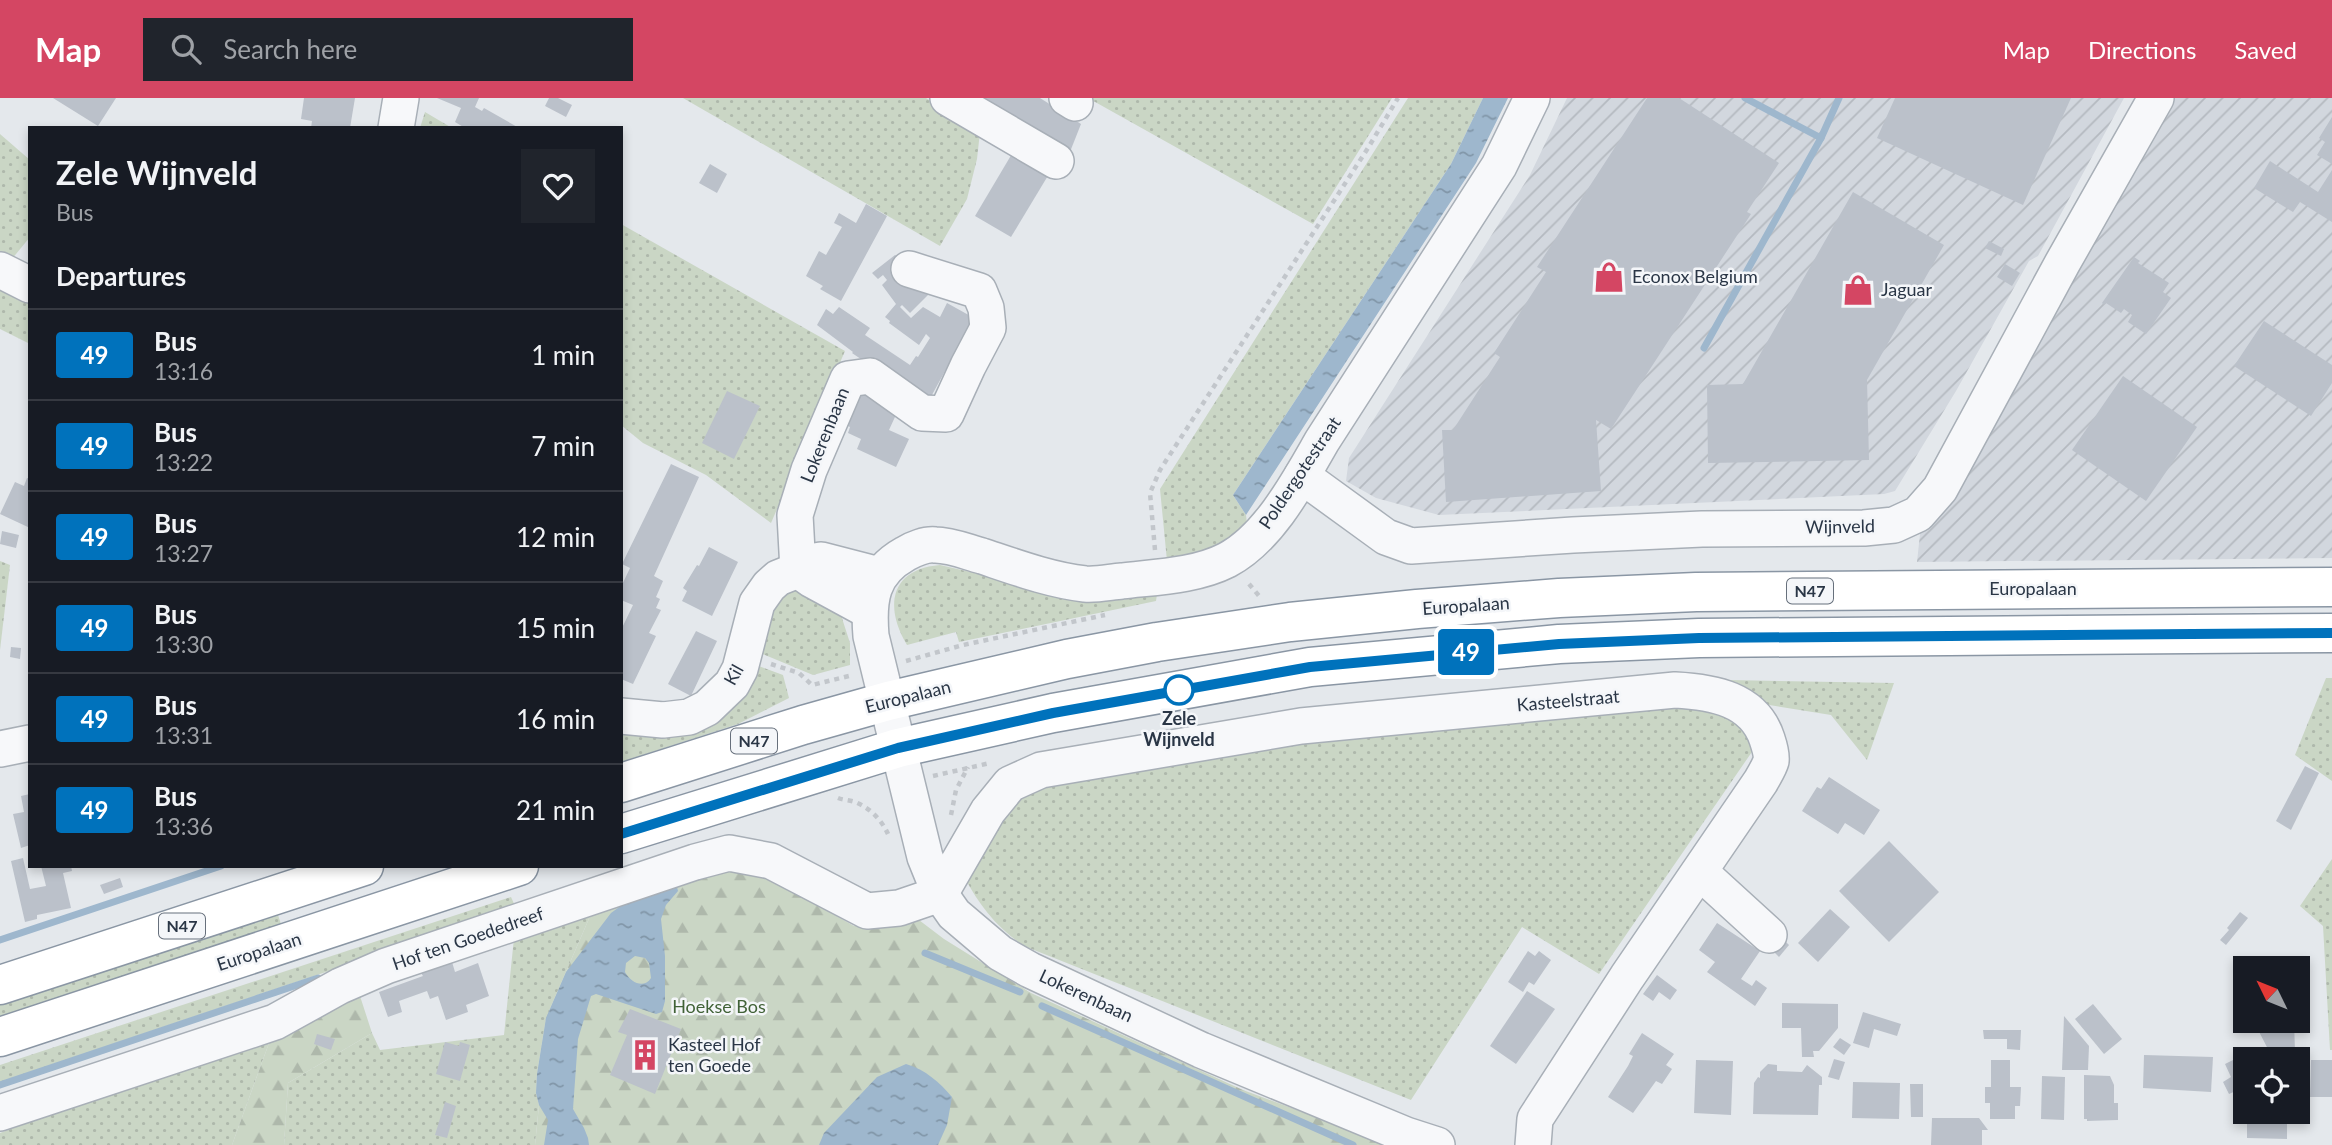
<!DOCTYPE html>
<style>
:root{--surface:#171b24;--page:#20242c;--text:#f1f3f6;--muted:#9ea1a6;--line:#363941;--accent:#d44663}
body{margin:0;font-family:Lato,sans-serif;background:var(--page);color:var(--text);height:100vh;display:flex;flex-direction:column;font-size:26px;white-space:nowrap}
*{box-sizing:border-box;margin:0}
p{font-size:23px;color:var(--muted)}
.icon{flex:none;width:38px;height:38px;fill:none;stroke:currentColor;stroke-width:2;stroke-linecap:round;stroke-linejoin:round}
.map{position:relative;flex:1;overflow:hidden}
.drawer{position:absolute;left:28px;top:28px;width:595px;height:742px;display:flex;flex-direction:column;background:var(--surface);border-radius:0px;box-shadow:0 4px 10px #0003}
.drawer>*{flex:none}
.badge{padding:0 14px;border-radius:5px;font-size:24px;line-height:46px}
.needle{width:46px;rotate:313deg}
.tools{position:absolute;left:2233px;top:858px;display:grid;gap:14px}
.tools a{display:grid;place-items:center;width:77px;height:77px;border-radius:0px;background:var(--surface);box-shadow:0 4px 10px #0003;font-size:35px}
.map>.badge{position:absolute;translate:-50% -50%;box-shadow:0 0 0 4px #fff}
h2{padding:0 28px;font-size:26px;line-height:63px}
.round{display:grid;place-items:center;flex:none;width:74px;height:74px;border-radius:0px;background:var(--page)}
.summary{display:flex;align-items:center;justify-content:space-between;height:119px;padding:0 28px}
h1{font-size:33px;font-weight:700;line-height:52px}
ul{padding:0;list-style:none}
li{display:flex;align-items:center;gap:21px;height:91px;padding:0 28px;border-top:2px solid var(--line)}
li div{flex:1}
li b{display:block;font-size:26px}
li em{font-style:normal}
li .badge{min-width:77px;font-weight:700;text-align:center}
header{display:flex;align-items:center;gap:42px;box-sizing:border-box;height:98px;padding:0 35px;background:var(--accent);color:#fff}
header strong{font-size:33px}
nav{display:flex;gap:38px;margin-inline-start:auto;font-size:24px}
.search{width:490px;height:63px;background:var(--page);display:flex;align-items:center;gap:18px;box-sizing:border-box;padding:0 24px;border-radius:0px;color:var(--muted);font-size:26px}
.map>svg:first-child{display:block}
.industrial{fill:url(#industrial-furrows)}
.grass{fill:url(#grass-dots)}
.forest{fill:url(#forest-firs)}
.water{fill:url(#water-ripples);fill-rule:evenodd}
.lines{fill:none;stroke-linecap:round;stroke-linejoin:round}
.stream{stroke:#9eb7cd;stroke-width:7}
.building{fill:#bbc1ca}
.minor-casing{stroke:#a8afb7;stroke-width:38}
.highway-casing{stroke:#8a96a4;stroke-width:41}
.path{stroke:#c2c6cb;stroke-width:4.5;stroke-dasharray:5 5;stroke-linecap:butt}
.minor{stroke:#f7f8fa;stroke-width:35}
.highway{stroke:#fff;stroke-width:38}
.line-casing{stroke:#fff;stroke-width:16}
.line{stroke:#0072bc;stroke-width:10}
.stop-dot{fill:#fff;stroke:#0072bc;stroke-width:3.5}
.labels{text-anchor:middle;stroke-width:5;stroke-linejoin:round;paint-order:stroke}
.shield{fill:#f4f6f9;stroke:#67707c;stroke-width:2}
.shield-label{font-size:16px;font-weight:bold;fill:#2a3646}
.poi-label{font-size:18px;fill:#2a3646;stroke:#f4f6f9;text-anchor:start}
.street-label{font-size:18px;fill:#2a3646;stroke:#f4f6f9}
.stop-label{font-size:18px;font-weight:bold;fill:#2a3646;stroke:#f4f6f9}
.park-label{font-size:18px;fill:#416237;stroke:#f4f6f9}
</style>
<header>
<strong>Map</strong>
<div class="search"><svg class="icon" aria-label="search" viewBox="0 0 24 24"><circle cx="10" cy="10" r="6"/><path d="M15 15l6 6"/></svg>Search here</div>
<nav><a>Map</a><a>Directions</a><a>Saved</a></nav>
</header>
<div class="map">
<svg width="2332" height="1047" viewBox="0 0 2332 1047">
<defs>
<pattern id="industrial-furrows" width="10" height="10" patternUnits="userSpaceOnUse" patternTransform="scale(1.75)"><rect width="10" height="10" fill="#d2d7de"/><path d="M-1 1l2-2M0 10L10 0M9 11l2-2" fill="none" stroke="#b4b9c0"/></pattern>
<pattern id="grass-dots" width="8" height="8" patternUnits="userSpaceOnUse" patternTransform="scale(1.75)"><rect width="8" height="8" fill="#cad6c5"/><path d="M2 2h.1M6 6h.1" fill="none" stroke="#aeb8ab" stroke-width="1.8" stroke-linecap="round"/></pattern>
<pattern id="forest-firs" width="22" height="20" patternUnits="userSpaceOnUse" patternTransform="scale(1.75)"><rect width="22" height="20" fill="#cad6c5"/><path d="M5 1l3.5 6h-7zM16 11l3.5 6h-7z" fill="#aeb8ab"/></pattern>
<pattern id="water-ripples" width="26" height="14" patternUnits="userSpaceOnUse" patternTransform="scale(1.75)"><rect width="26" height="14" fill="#9eb7cd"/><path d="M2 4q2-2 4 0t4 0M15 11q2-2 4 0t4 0" fill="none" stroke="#8196a8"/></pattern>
</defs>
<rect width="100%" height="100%" fill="#e4e8ec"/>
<g class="industrial">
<path d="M1567,0H2124L2038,158L2029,163L1956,293L1895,393L1884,396L1439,417L1376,400L1346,383L1349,360L1530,77Z"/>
<path d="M2172,0H2332V460L1917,464L1921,427Z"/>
</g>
<g class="grass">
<path d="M683,0H926L980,34L977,61L967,101L940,148Z"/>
<path d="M1088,0H1392L1313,126Z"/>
<path d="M1408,0H1483L1451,66L1233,397L1246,417L1247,426L1214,450L1167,463L1160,391Z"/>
<path d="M425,14L452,30H420Z"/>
<path d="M0,36L30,62V139L7,167L0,164Z"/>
<path d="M621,126L845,253L771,425L706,377L643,345L621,327Z"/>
<path d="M0,185L30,199V246L0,231Z"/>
<path d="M0,463L10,467L0,552Z"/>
<path d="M940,467L1061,495L1158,490L1156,503L959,544L956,534L907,547C884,509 890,471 940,467Z"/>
<path d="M801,491L840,514L850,545V567L813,577L760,555C769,525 767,499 801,491Z"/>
<path d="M756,567L783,577L789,600L738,626L621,664V634Z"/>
<path d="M2326,580H2332V683L2295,657Z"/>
<path d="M1729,582L1894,585L1867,662L1831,617L1757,605Z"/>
<path d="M1703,608L1743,625L1756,648L1599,876L1522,829L1411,1002L1024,848C998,831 979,807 965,780L1019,696L1057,681L1205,654Z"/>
<path d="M2332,761V952H2330L2323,828L2300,808Z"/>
<path d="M511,799L516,810L0,984V967Z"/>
<path d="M594,809L546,920L537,976L536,995L539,1007L535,1047H284L288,985L372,935L380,952L504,937L514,840Z"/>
<path d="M276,811L283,832L0,925V901Z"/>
<path d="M273,934L232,1047H0V1035Z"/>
</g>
<g class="forest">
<path d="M744,765L854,828L884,826L915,819L944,841L1031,895L1243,992L1391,1047H535L539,1007L536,995L537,976L546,920L594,809Z"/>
<path d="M359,895L372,935L288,985L284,1047H232L273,934Z"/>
</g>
<g class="water">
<path d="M1483,0H1508L1476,65L1246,417L1233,397L1451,66Z"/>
<path d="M677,789L678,793L666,807L661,821L665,858V903L662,914L656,916L596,896L591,898L578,941L573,1011L584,1030L588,1040L589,1047H544L548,1022L539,1007L536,995L537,976L546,920L566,874L611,815L622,807ZM635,858L645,860L649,865L651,880C644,891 631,885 625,874L626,865Z"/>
<path d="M906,966C926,972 939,984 952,999L947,1027L938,1047H819L824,1035L877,979Z"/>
</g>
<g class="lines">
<g class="stream">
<path d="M1745,0L1821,40"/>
<path d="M1704,250L1821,40L1839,0"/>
<path d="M0,842L221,768"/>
<path d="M925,855L1020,894"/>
<path d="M1042,908L1353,1047"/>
<path d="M0,987L318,880"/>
</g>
</g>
<g class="building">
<path d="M53,0H116L98,28Z"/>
<path d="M304,0H355L350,30H311L312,23L301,21Z"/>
<path d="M437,0H479L475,9L482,13L484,10L519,30H465L455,24L461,10Z"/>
<path d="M549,0H558L572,7L566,19L545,8Z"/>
<path d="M957,0H1040L1081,26L1066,64Z"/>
<path d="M1647,0H1679L1779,65L1747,114L1751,116L1611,331L1596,322L1601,393L1446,404L1442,332H1453L1500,259L1494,255L1546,174L1537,169Z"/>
<path d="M1895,0H2071L2023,107L1877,40Z"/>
<path d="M2332,19V66L2317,57L2325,44L2319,40Z"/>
<path d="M1016,49L1052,71L1011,139L975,118Z"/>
<path d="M2270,63L2318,94L2332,72V124L2300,104L2293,114L2254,90Z"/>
<path d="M710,66L727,76L717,95L699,85Z"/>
<path d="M1853,94L1944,147L1867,282L1869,362L1708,365L1707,287L1743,286Z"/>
<path d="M866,106L887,118L841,203L820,191L823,188L806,178L819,153L826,157L842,129L834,125L839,115L856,125Z"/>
<path d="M1989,143L2004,151L2001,158L1985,150Z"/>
<path d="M895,157L932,193L910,215L902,207L900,209L911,220L923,209L940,219L947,205L974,220L927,306L852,255L853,254L817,227L826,211L833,216L839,209L870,230L865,237L910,267L916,258L918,259L930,240L926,236L919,247L889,225L890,223L885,219L896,206L882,187L887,182L883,177L878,181L872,175Z"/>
<path d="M2134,159L2140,163L2138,165L2169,185L2163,194L2171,200L2146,236L2128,224L2132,217L2124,211L2121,215L2106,205L2104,207L2102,205Z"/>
<path d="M2005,166L2020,175L2012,188L1997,179Z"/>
<path d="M2264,223L2332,267V285L2311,318L2234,268Z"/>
<path d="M2123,278L2197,329L2146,403L2072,352Z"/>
<path d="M852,291L900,308L889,332L909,341L896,369L857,351L861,341L848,335L850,329L839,324Z"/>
<path d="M727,293L760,308L734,361L702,345Z"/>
<path d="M671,366L699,379L654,478L663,483L656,499L660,501L656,510L661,512L649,535L656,538L633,586L621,581V532L633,507L621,502V489L630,470L622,466Z"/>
<path d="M27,380L30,381V430L0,416L15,384L24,388Z"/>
<path d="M2,433L19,437L16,450L0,446Z"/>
<path d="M709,449L738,464L712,518L682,503L687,493L683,490L697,467L699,468Z"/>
<path d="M696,533L717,543L691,598L668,586Z"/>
<path d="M11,549L21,550L20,561L10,559Z"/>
<path d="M2305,668L2319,675L2291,732L2276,723Z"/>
<path d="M1829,679L1880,712L1864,737L1845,725L1838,736L1802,713L1817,689L1821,691Z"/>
<path d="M30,696V747L21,750L13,716L24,714L21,698Z"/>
<path d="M1889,743L1939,794L1889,844L1839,793Z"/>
<path d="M23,760L30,791L46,788L41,768H71L72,773L63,775L71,810L37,817V821L25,824L11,763Z"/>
<path d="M120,780L123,789L104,796L100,787Z"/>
<path d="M1830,811L1850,829L1818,864L1798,845Z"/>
<path d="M2240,814L2248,820L2226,847L2220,842L2229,832L2227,830Z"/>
<path d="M1717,825L1760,853L1741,881L1752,888L1756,882L1767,890L1755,908L1707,874L1715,864L1699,852Z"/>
<path d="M1779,837L1789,847L1779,859L1768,848Z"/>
<path d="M1528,853L1535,858L1539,853L1551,862L1534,887L1529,884L1523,894L1508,884Z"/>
<path d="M452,864L455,874L478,865L489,898L466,907L468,914L446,922L438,898L430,901L427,893L399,903L402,914L388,919L379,894L423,878L421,875L429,871Z"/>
<path d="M1657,877L1677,892L1670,902L1659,894L1653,903L1643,896Z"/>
<path d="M1527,893L1555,911L1516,966L1490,948Z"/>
<path d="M1782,905L1838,906V930L1819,953H1813L1814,959H1802L1801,930H1782Z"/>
<path d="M2093,906L2122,941L2104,956L2075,921Z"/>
<path d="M630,911L681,931L655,996L610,977L627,937L618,934Z"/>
<path d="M1863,914L1901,926L1897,938L1874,931L1869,950L1853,945Z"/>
<path d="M2064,918L2089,948L2088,972H2062Z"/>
<path d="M2253,922H2294L2295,954H2277L2276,952L2270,955Z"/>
<path d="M1983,932H2021L2020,952L2007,951V941H1984Z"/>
<path d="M1642,935L1674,956L1666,967L1672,971L1662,986L1656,983L1633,1015L1608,999L1628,968L1633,958L1629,956Z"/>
<path d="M317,936L335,941L331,952L314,946Z"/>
<path d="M1840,940L1851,947L1844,957L1833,949Z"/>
<path d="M445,944L459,948L460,944L470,947L460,983L436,976Z"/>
<path d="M2144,957L2213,959L2211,994L2143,990Z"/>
<path d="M1834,961L1845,964L1839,982L1828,979Z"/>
<path d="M2235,961L2245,982V1007L2238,992L2229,996L2223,984L2231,979L2225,966Z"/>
<path d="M1696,962L1733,963L1731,1017L1694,1015Z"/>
<path d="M1991,962H2010V989H2021L2020,1008H2015V1021H1990V1005H1985V989H1991Z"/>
<path d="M2311,962H2332V999H2310Z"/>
<path d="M1768,966L1777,967V973L1802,974L1807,967L1822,979V987H1819L1818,1017L1753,1016L1754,985L1758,979L1760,980V974Z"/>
<path d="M2084,977L2110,978L2114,987V1005H2118V1022L2087,1023V1021H2084Z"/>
<path d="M2042,978L2065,979L2064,1022L2041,1021Z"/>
<path d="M1853,984L1900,985L1899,1021L1852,1020Z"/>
<path d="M1910,986H1923V1019H1911Z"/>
<path d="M445,1004L456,1008L447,1040L435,1037Z"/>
<path d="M2247,1013H2287V1041L2247,1040Z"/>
<path d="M1932,1020H1979L1988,1032H1982V1047H1931Z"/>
</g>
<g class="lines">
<defs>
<g id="minor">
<path d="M948,0L1056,63"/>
<path d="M1067,0L1075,5"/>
<path d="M396,30L401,0"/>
<path d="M0,172L30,187"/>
<path d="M1302,378L1386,439L1411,448L1573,437L1702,431L1864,430L1894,427L1918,416L1940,391L2063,164L2156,0"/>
<path d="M798,472L795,417L809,372L848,281L870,278L922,315L946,316L968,268L988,230L986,210L979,193L909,171"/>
<path d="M798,472L812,482L869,513"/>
<path d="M621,618L663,622L689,619L707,610L732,586L740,571L757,505L769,488L778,480L798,472L809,464L821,462L879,477"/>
<path d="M0,651L30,645"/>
<path d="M1700,774L1769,837"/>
<path d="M940,796L988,713L1010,686L1041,672L1301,628L1675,592C1713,594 1754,601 1767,641C1769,647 1772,657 1771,663C1769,670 1764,677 1761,683L1627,879L1535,1021L1533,1047"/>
<path d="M0,1015L275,924L340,888L386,868L695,764L729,755L771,763L867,813L899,810L940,796"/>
<path d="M1437,1047L1406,1037L1201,952L1030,872L1000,855L954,816L940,796L925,759L871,538C868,502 871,475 905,456C913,451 926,446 935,447C951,447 967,454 982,458C1015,469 1050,482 1085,486C1097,487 1110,484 1122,483C1155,479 1196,478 1227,462C1269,440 1299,383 1322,343L1499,68L1532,0"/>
</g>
<g id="highway">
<path d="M621,685L803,627L888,603L1067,561L1157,544L1290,524L1417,511L1559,500L1696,494L2332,489"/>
<path d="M621,736L898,650L1053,615L1310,569L1559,546L1699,540L2332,535"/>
<path d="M0,887L364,768"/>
<path d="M0,939L519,768"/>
</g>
</defs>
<use href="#minor" class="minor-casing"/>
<use href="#highway" class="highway-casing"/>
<g class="path">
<path d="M1155,452L1150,395L1160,372L1368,50L1398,0"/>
<path d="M1249,486L1260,499"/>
<path d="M906,563L963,547L1105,517"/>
<path d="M771,566L799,575L812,587L853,577"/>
<path d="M933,678L990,665"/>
<path d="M838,700C843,702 849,702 855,704C870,710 881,721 888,736"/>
<path d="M951,717L956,692L968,669"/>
</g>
<use href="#minor" class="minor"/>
<use href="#highway" class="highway"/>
</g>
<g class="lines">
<defs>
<path id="line" d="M621,736L898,650L1053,615L1310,569L1559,546L1699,540L2332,535"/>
</defs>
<use href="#line" class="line-casing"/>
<use href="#line" class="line"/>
</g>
<defs>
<symbol id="shop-bare" viewBox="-9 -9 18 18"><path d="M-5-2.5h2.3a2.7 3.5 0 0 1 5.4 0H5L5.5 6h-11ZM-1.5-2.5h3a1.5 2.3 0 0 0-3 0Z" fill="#d44663" stroke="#f4f6f9" stroke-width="2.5" paint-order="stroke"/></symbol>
<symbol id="building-bare" viewBox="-9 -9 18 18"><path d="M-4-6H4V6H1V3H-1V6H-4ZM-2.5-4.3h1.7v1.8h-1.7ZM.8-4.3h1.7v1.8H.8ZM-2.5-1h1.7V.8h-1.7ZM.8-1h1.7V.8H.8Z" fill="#d44663" stroke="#f4f6f9" stroke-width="2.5" paint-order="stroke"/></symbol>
</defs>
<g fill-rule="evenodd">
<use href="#shop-bare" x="1587" y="157" width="44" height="44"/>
<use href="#shop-bare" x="1836" y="170" width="44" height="44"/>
<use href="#building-bare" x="623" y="935" width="44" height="44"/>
</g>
<circle class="stop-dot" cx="1179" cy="592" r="14"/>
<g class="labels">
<g class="shield">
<rect x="1787" y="480.5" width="46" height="25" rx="5"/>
<rect x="731" y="630.5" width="46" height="25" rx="5"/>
<rect x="159" y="815.5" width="46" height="25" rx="5"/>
</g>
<g class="shield-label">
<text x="1810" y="499">N47</text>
<text x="754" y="649">N47</text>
<text x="182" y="834">N47</text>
</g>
<g class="poi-label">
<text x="1632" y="185">Econox Belgium</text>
<text x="1881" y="198">Jaguar</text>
<text x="668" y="953">Kasteel Hof<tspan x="668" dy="21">ten Goede</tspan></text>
</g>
<g class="street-label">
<text transform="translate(825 337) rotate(-68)" y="6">Lokerenbaan</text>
<text transform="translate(1300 375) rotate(-56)" y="6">Poldergotestraat</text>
<text transform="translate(1840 429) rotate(-1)" y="6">Wijnveld</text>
<text x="2033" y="497">Europalaan</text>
<text transform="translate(1466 508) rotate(-4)" y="6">Europalaan</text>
<text transform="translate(734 577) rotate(-61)" y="6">Kil</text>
<text transform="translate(908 599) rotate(-14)" y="6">Europalaan</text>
<text transform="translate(1568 603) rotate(-5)" y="6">Kasteelstraat</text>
<text transform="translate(468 841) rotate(-19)" y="6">Hof ten Goededreef</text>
<text transform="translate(259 854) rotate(-18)" y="6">Europalaan</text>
<text transform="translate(1086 898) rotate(25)" y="6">Lokerenbaan</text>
</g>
<g class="stop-label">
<text x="1179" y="627">Zele<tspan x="1179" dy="21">Wijnveld</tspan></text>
</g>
<g class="park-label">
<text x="719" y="915">Hoekse Bos</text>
</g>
</g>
</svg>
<div class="tools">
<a><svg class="needle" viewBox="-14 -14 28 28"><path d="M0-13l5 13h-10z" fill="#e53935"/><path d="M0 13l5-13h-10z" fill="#9ea1a6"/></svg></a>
<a><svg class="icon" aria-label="locate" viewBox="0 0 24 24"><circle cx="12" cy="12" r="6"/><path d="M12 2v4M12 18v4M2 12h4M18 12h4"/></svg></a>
</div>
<b class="badge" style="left:1466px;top:554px;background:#0072bc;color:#fff">49</b>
<section class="drawer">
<div class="summary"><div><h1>Zele Wijnveld</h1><p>Bus</p></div><a class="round"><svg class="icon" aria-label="heart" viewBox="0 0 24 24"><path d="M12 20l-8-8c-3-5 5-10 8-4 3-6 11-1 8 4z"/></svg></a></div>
<h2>Departures</h2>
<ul>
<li><span class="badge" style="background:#0072bc;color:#fff">49</span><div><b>Bus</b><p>13:16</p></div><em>1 min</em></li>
<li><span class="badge" style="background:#0072bc;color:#fff">49</span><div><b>Bus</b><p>13:22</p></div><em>7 min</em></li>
<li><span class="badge" style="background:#0072bc;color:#fff">49</span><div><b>Bus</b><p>13:27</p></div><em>12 min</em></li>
<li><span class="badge" style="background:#0072bc;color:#fff">49</span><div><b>Bus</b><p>13:30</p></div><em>15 min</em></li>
<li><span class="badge" style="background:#0072bc;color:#fff">49</span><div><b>Bus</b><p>13:31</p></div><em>16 min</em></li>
<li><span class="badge" style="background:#0072bc;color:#fff">49</span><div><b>Bus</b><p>13:36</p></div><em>21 min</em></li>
</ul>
</section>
</div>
